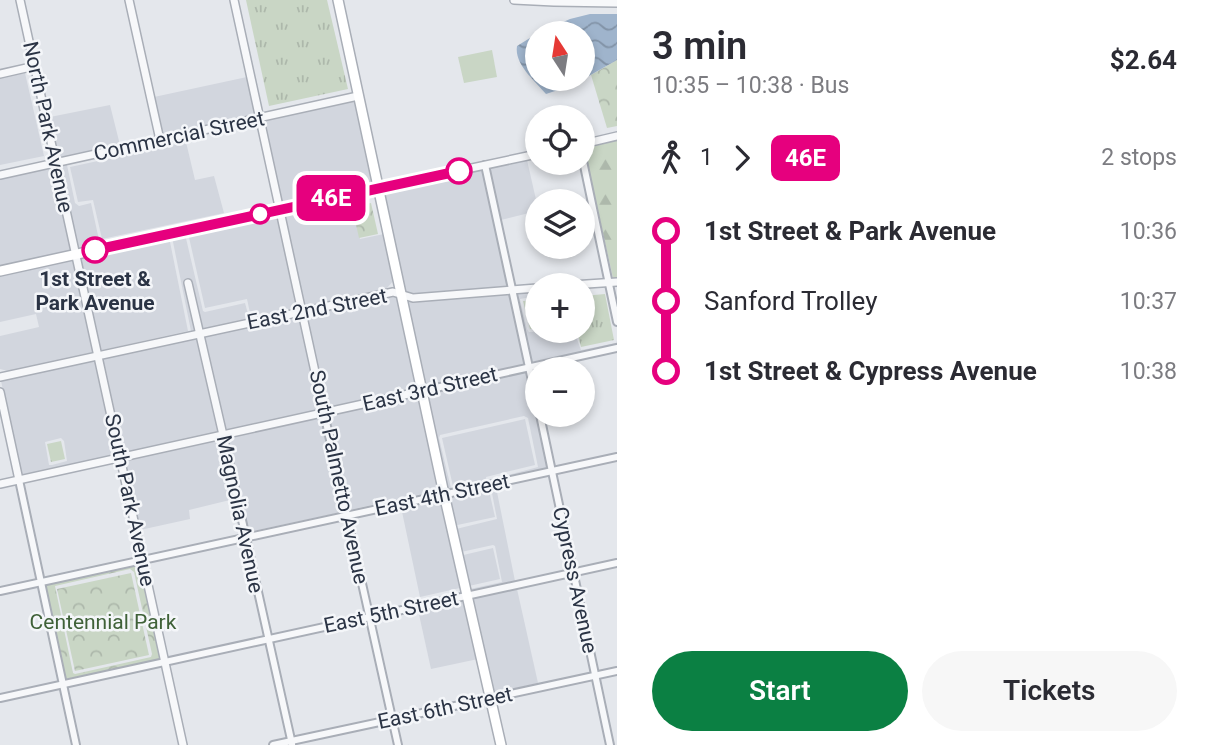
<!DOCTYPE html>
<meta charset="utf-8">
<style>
:root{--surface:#fff;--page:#f7f7f7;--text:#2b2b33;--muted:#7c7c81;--accent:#0b8043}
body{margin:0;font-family:Roboto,sans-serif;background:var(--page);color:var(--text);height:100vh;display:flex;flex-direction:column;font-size:26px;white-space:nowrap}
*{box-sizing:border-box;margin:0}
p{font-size:23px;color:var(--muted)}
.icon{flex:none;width:38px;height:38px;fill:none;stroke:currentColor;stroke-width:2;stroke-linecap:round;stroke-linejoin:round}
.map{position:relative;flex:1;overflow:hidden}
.details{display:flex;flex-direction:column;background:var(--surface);width:595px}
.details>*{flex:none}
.badge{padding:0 14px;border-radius:10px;font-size:24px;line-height:46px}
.needle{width:46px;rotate:348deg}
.buttons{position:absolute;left:525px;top:21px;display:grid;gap:14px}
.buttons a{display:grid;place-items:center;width:70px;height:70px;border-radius:50%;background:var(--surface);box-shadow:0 4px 10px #0003;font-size:35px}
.map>.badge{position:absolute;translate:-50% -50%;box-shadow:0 0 0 4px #fff}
.legs{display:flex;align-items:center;gap:10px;height:77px;padding:0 35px;font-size:23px}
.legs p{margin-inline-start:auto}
.head{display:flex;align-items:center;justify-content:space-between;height:119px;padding:0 35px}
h1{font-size:38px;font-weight:600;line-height:52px}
.primary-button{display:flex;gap:14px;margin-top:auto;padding:14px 35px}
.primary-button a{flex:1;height:80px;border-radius:42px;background:var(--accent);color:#fff;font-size:28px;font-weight:600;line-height:80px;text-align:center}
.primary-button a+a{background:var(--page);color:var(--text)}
ul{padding:0 35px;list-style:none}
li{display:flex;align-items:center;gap:24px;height:70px;font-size:26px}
li i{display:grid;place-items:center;width:10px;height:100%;margin:0 9px;background:currentColor}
li i::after{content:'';width:18px;height:18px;margin:-9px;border:5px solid;border-radius:50%;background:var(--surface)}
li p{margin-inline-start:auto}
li:first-child i{background:linear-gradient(#0000 50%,currentColor 0)}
li:last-child i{background:linear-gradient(currentColor 50%,#0000 0)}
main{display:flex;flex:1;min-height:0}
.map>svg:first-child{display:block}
.built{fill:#d2d6de;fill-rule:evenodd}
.grass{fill:url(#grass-tufts)}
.forest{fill:url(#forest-firs)}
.park{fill:url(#park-crowns);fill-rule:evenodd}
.garden{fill:#c9d6c5}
.water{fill:url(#water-waves);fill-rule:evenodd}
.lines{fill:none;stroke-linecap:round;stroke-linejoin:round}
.minor-casing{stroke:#a9aeb7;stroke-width:10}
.tertiary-casing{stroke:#a9aeb7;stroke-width:10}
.secondary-casing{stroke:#a9aeb7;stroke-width:12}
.minor{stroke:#f7f8fa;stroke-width:6}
.tertiary{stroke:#f7f8fa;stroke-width:7}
.secondary{stroke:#fff;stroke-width:9}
.line-1-casing{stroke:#fff;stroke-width:16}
.line-1{stroke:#e6007e;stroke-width:10}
.stop-1-dot{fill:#fff;stroke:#e6007e;stroke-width:3.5}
.labels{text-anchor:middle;stroke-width:5;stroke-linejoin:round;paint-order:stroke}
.street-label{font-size:21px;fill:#2b3445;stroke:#f4f6f9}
.stop-label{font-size:21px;font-weight:bold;fill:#2b3445;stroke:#f4f6f9}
.park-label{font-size:21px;fill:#3f6138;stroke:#f4f6f9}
</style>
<main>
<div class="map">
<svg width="617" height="745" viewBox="0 0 617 745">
<defs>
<pattern id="grass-tufts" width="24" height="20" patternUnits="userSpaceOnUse" patternTransform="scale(1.75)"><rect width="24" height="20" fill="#c9d6c5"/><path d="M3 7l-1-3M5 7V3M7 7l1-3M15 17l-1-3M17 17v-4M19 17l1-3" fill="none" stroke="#adb8ab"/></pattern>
<pattern id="forest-firs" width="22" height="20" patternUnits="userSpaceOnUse" patternTransform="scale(1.75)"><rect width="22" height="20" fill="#c9d6c5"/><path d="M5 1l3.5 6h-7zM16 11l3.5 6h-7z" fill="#adb8ab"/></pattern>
<pattern id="park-crowns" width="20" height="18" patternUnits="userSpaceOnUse" patternTransform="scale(1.75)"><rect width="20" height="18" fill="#c9d6c5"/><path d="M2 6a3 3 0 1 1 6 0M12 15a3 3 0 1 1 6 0" fill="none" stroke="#adb8ab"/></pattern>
<pattern id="water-waves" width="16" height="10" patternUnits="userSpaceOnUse" patternTransform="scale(1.75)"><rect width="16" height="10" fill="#9fb4cc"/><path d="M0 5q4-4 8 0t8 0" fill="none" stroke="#8293a7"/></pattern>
</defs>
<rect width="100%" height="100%" fill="#e4e7ec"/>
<g class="built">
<path d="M25,73L44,156L0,165V78Z"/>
<path d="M247,77L256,115L162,135L154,97Z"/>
<path d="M355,101L373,185L282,205L264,121Z"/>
<path d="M110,105L120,145L59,158L50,117Z"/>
<path d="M186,142L195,180L214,176L224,213L102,239L93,200L78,202L70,167Z"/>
<path d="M527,160L537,204V211L501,220L489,168Z"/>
<path d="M67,165L75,203L79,206L91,203L99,240L102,242L224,217L78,250L60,166Z"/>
<path d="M54,168L71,251L0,267V179Z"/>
<path d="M482,170L508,286L413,294L404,291L382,191Z"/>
<path d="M350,197L360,239L384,234L394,280L387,288L258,316H253L250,313L247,299L205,308L188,233Z"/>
<path d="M185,234L203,311L205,312L245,303L248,314L251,318L202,329L190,279L184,281L195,330L191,331L172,237Z"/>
<path d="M169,237L188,331L8,371L0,369V336L39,327L36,314L0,322V274Z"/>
<path d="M537,292V296L520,299L527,329L529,332L574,331L581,350L616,343L617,341V344L531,362L517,293Z"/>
<path d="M510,294L524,364L425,387L406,300L414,302Z"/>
<path d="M393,297L398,298L418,388L327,408L307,315Z"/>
<path d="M301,316L320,410L225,430L204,337Z"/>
<path d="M197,338L218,432L123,453L103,359Z"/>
<path d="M96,360L116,455L22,475L1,381ZM61,438L64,441L67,461L52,465H49L45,442Z"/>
<path d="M526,371L548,468L489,480L538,467L528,418L524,416L440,435L439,438L451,488L447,489L426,394Z"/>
<path d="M419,396L440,490L349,510L329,416Z"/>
<path d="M322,418L342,512L248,532L227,438Z"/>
<path d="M525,419L535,465L486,477L495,517L448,527L455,557L493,548L500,579L420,597L401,507L455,495L442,438Z"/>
<path d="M220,439L234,499L189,510L190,519L140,530L125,461Z"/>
<path d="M496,487L515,581L470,591V589L502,582L495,546L493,545L461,552L456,529L497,519L491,488Z"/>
<path d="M517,589L538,683L493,693L472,599Z"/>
<path d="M465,600L478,659L431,669L418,610Z"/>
</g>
<g class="grass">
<path d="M246,0H327L348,89L269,106Z"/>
<path d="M605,294L614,340L581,347L577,331H583V296Z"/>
<path d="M537,300V328L530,329L523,301Z"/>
<path d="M61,441L65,459L51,462L47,444Z"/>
</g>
<path class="forest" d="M617,140V278H613L584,148Z"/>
<g class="park">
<path d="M617,60V126L607,128L591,75Z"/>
<path d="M371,203L378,234L359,238L352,207Z"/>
<path d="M141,565L161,659L66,679L46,585ZM130,569L134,572L152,654L151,657L75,674L73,673L55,586Z"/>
<path d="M131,573L149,655L75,671L57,589Z"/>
</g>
<path class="garden" d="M492,50L497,77L464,83L458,57Z"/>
<path class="water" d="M590,14H617V60L573,85L546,94C535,81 514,64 517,46L538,33L570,19ZM537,33H583V79H537Z"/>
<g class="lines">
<defs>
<g id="minor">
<path d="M583,161L617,322"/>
<path d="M485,165L537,404"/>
<path d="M422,391L617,348"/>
<path d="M324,413L398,745"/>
<path d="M540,415L610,745"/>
<path d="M223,435L292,744"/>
<path d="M19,480L76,745"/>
<path d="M0,591L617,457"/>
<path d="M0,698L617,563"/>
<path d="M273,745L617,671"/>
</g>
<g id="tertiary">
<path d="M20,0L183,745"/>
<path d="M129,0L160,140"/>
<path d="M234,0L324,413"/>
<path d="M514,0L554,2L617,3"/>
<path d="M0,74L35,66"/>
<path d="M583,144L617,136"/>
<path d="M0,175L358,96"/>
<path d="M378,188L537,154"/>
<path d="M188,283L223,435"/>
<path d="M572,285L617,282"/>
<path d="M0,377L393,292L413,298L537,288"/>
<path d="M0,392L19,480"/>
<path d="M0,484L422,391"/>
</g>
<g id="secondary">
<path d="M338,0L444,494L501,745"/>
<path d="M0,271L378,188"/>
</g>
</defs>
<use href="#minor" class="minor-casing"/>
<use href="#tertiary" class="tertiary-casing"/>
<use href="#secondary" class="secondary-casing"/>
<use href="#minor" class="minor"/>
<use href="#tertiary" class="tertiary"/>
<use href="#secondary" class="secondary"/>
</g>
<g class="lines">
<defs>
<path id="line-1" d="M95,250L459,171"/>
</defs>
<use href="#line-1" class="line-1-casing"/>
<use href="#line-1" class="line-1"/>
</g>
<g class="stop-1-dot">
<circle cx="459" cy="171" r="12"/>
<circle cx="260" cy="214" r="9"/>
<circle cx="95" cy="250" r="12"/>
</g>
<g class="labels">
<g class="street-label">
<text transform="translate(48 127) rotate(78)" y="7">North Park Avenue</text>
<text transform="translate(179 136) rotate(-12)" y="7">Commercial Street</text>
<text transform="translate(317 309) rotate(-11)" y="7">East 2nd Street</text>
<text transform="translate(430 389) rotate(-13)" y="7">East 3rd Street</text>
<text transform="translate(339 477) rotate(78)" y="7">South Palmetto Avenue</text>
<text transform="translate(442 495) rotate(-12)" y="7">East 4th Street</text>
<text transform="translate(130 500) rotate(78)" y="7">South Park Avenue</text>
<text transform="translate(240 514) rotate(78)" y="7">Magnolia Avenue</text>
<text transform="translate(575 580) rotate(78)" y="7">Cypress Avenue</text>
<text transform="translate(391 612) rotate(-12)" y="7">East 5th Street</text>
<text transform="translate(445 708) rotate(-12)" y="7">East 6th Street</text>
</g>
<g class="stop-label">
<text x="95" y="286">1st Street &amp;<tspan x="95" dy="24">Park Avenue</tspan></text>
</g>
<g class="park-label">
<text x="103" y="629">Centennial Park</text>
</g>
</g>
</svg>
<div class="buttons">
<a><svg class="needle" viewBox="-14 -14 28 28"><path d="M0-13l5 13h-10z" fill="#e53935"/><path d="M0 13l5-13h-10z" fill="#7c7c81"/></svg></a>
<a><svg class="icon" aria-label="locate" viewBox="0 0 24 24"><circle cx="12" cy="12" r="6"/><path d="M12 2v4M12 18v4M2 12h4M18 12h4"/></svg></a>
<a><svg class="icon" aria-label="layers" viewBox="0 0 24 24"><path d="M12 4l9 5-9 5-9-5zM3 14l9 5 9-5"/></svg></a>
<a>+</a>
<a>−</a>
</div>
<b class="badge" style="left:331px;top:198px;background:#e6007e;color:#fff">46E</b>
</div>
<section class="details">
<div class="head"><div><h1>3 min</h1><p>10:35 – 10:38 · Bus</p></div><b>$2.64</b></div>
<div class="legs"><svg class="icon" aria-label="walk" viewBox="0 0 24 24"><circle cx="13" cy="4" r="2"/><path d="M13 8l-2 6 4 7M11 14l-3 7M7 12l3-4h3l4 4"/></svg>1<svg class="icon" aria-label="forward" viewBox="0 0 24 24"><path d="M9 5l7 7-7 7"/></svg><b class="badge" style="background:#e6007e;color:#fff">46E</b><p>2 stops</p></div>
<ul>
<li><i style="color:#e6007e"></i><b>1st Street &amp; Park Avenue</b><p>10:36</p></li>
<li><i style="color:#e6007e"></i><span>Sanford Trolley</span><p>10:37</p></li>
<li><i style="color:#e6007e"></i><b>1st Street &amp; Cypress Avenue</b><p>10:38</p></li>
</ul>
<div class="primary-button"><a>Start</a><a>Tickets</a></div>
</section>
</main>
